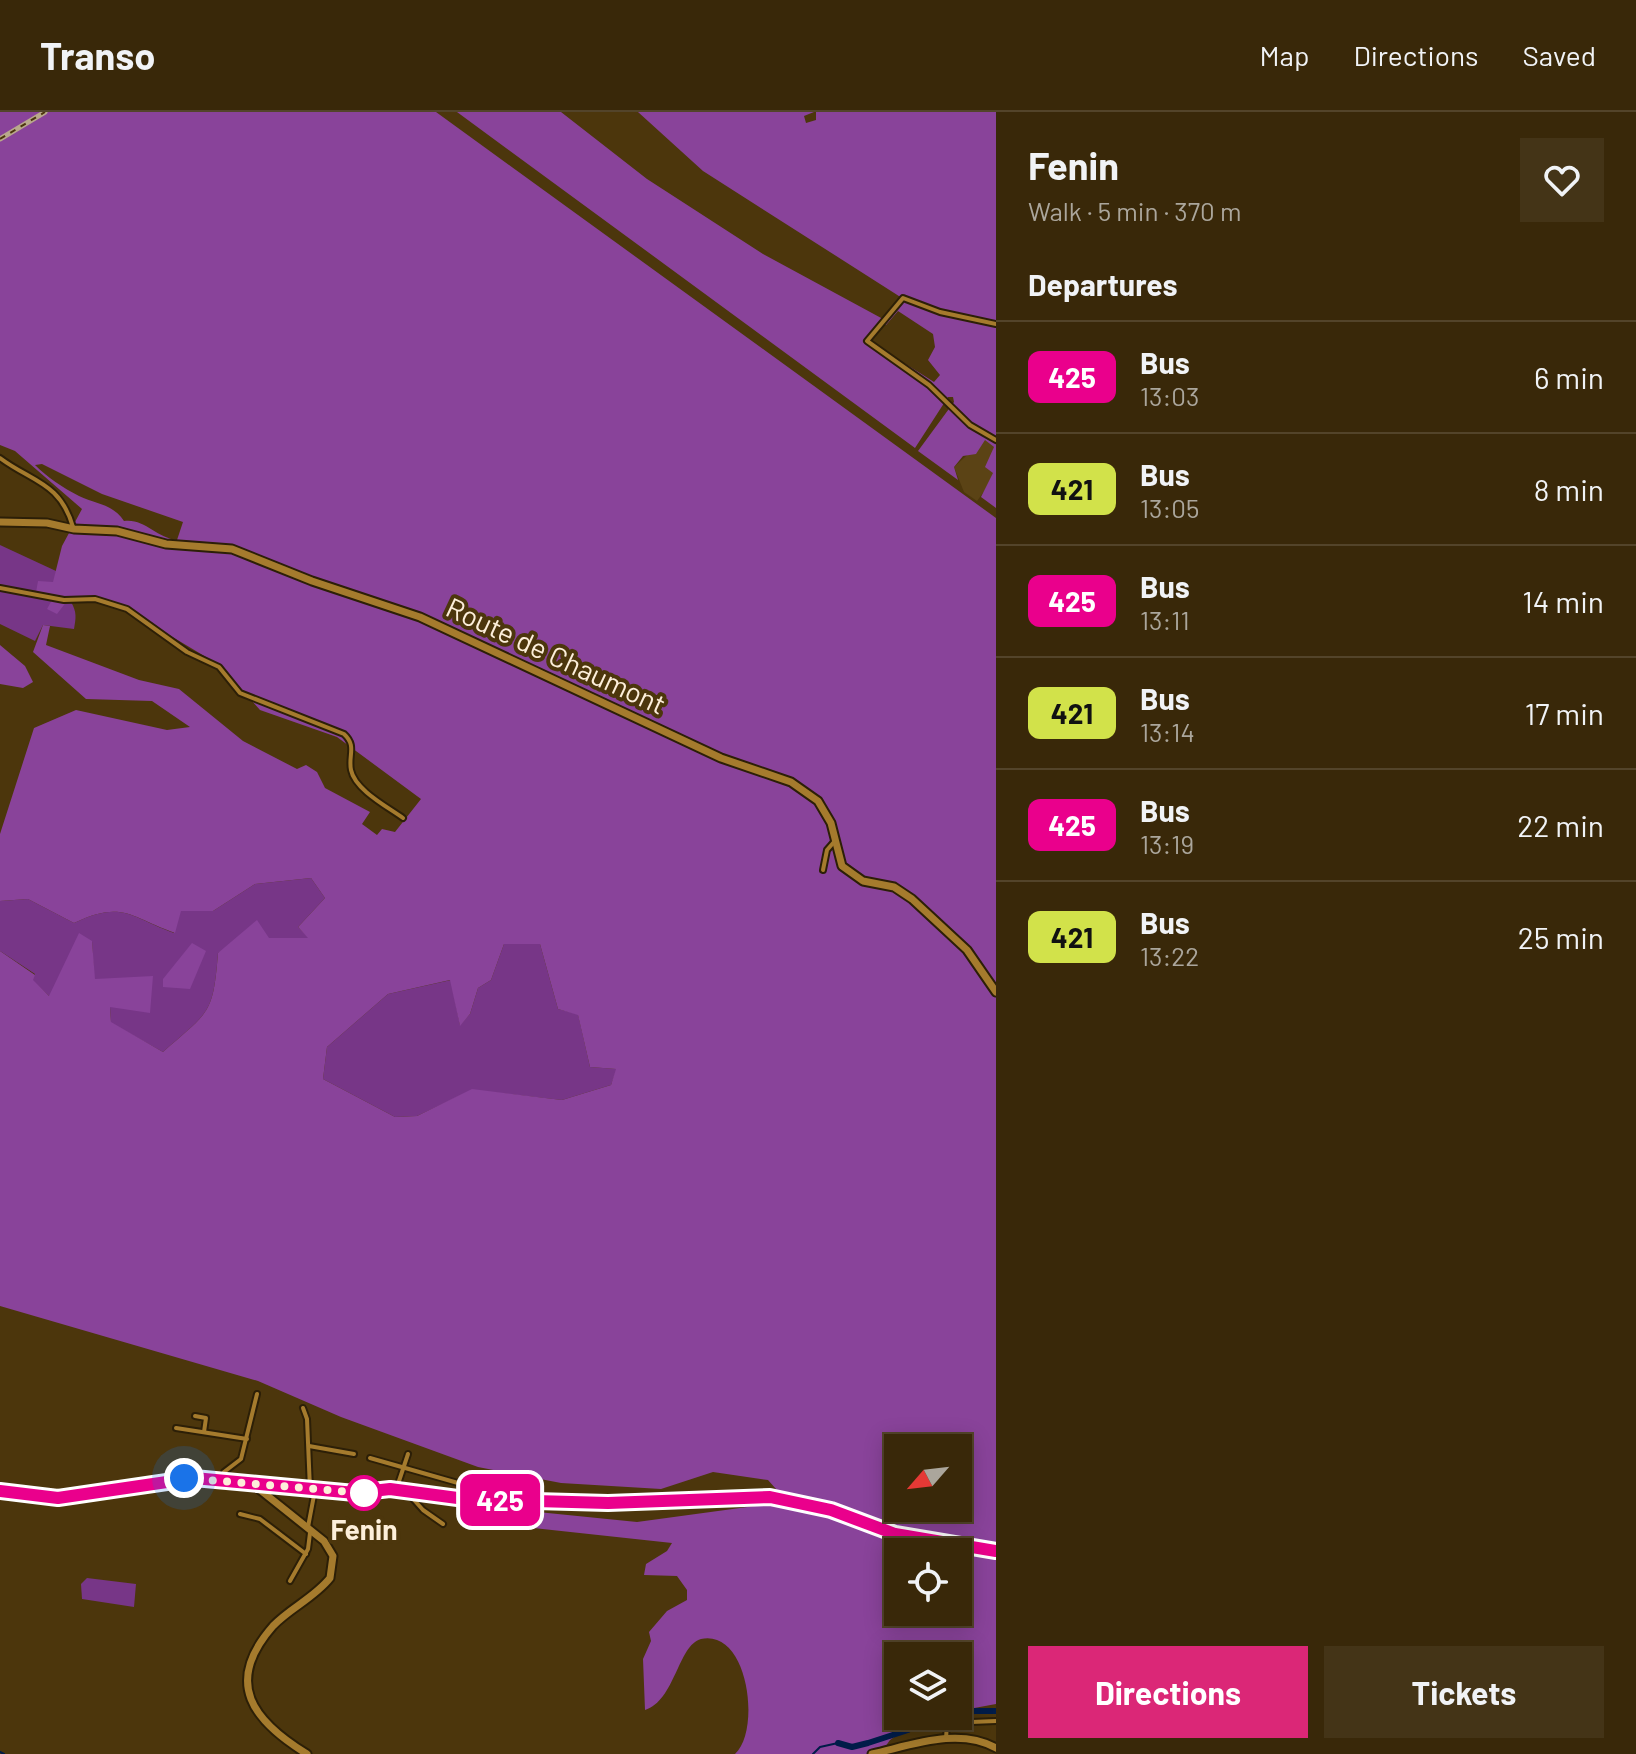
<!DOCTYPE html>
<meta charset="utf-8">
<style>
:root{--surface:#392809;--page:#443417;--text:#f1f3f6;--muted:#aba69c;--line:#53442a;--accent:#db2777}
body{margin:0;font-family:Barlow,sans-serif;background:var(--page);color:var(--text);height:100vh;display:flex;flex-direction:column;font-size:30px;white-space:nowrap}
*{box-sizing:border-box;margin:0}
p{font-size:26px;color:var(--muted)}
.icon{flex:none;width:44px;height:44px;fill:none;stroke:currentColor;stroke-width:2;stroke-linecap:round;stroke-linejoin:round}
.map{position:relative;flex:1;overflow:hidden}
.sheet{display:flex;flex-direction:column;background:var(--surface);width:640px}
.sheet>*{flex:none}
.badge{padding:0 16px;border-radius:12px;font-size:28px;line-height:52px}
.needle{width:52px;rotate:242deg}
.controls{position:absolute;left:884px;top:1322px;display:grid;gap:16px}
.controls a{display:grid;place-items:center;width:88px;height:88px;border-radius:0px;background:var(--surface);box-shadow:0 4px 20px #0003,0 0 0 2px var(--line);font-size:40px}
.you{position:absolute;width:40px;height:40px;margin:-20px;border:6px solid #fff;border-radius:50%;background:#1a73e8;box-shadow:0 0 0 12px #1a73e833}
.map>.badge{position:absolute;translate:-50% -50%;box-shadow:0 0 0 4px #fff}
h2{padding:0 32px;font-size:30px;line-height:72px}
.round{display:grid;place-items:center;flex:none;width:84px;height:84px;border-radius:0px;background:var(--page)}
.overview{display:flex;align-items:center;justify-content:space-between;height:136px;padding:0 32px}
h1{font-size:38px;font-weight:700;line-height:60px}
.action{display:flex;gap:16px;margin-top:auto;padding:16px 32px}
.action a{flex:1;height:92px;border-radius:0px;background:var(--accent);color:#fff;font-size:32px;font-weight:700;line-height:92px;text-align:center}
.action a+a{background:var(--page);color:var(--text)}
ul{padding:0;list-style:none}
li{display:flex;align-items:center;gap:24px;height:112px;padding:0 32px;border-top:2px solid var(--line)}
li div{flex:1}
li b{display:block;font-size:30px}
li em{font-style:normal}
li .badge{min-width:88px;font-weight:700;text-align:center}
header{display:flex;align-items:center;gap:48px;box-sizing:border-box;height:112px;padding:0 40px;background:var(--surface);border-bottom:2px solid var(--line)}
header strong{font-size:38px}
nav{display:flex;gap:44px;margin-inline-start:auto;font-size:28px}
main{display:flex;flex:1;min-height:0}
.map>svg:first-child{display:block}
.built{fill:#5b4315}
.green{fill:#773687}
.forest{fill:#89439a;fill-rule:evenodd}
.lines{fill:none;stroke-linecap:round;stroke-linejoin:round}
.stream{stroke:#011c49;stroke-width:2}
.river{stroke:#011c49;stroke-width:6}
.street-casing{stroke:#2c1f07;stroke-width:8}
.secondary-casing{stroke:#2c1f07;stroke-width:11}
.street{stroke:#a57b2d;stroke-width:4}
.secondary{stroke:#a57b2d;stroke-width:7}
.rail-casing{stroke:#b9a88b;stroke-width:5}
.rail{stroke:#4c360c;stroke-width:2;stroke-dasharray:6;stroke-linecap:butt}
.line-casing{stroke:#fff;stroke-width:18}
.line{stroke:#ea008c;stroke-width:12}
.walk{stroke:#fdefda;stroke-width:8;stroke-dasharray:0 14.4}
.stop-dot{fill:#fff;stroke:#ea008c;stroke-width:4}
.labels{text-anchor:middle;stroke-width:8;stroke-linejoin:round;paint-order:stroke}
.street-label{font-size:28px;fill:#fdefda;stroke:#4c360c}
.stop-label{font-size:28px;font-weight:bold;fill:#fdefda;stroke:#4c360c}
</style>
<header>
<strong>Transo</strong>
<nav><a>Map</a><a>Directions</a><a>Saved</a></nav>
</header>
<main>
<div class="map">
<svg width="996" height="1642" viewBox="0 0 996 1642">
<rect width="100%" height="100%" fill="#4c360c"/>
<path class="built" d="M985,327L994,335L993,367L977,389L964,380L954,355Z"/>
<g class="green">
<path d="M0,433L56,459L54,486L71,490C77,500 76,506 74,517L43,513L35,529L0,512Z"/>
<path d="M311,766L325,786L298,815L309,826H268L218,841C213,904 209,899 163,940L111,911L110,895L94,867L92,829L50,885L32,868L35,862L0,839V789L28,787L74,811C123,788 130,805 174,821L180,799H213L255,772Z"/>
<path d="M504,832H540L558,897L578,902L590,955L617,957L611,973L562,988L472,978L417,1004L395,1005L323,967L327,935L388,882L451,868L460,913L470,902L478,876L491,868Z"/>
<path d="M87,1466L136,1472L134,1495L82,1487L81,1472Z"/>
</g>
<g class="forest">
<path d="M0,0H436L996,406V1592L958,1599V1544H898V1604H924L890,1628L880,1642H735C761,1619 749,1517 701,1527C678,1533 675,1589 645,1598L643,1547L651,1529L649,1520L667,1499L687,1488V1478L677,1464L644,1463L646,1452L667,1439L672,1431L459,1408L468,1393L637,1410L762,1393L776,1377L768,1368L713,1360L661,1377L561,1371L478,1355L341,1305L258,1269L0,1194V839L35,863L33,868L49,884L79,821L92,829L95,867L153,864L150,901L110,895L111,910L163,940C209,899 213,904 218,841L257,808L269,826H308L298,815L325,786L311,766L255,772L213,799H181L175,821C130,805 123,788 74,811L28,787L0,789V722L34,616L76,598L167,618L190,615L152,589L86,587L33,540L43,513L50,514L46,533L139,568L179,577L243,629L297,657L306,653L317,660L325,676L370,700L362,712L377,723L382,717L395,720L421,687L337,625L260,598L221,554L114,490L93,484L80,491L67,489L57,502L47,497L53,486H35L38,469L53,470L62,434L82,397L15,339L0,333ZM42,352L102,382L183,410L177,428C157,426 144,406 124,409C113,392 96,392 79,384C63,376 47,365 35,353ZM504,832H540L558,897L578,903L590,955L616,957L611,973L562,988L472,977L417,1004L395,1005L323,967L327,935L388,882L450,868L460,914L470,902L478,876L491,868ZM898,1336H958V1396H898ZM898,1440H958V1500H898Z"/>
<path d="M457,0H561L647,67L763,142L883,207L902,186L703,59L638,0H814L804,4L806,11L816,8V0H996V396L981,385L993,361L985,355L994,335L985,328L976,342L963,344L954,355L958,368L918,339L954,290L953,285H948L915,336ZM898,199L933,222L935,235L928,248L940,263L934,270L904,251L899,255L865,229L878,212L886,213Z"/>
<path d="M0,533L25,554L33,570L23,576L0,572Z"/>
<path d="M192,831L206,839L190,877L163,875V867Z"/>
</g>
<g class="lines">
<g class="stream">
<path d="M0,1640L4,1642"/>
<path d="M813,1642L820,1635L838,1631"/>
</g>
<g class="river">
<path d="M958,1603L974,1599H996"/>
<path d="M838,1631L852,1635L868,1631L908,1618L927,1606L955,1604"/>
</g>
<defs>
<g id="street">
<path d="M996,212L940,200L903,186L867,229L929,273L970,313L996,328"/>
<path d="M0,346C32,370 60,370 73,415"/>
<path d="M0,476L64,488L95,487L127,497L187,540L219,555L240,581L344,622C357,634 348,643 351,658C355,678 388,695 403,706"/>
<path d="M823,758L827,738L834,730"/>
<path d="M303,1296L307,1307L310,1377"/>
<path d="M195,1304L206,1306L204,1320"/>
<path d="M176,1316L247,1327"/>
<path d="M309,1334L354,1342"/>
<path d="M370,1346L458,1371L465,1378V1385"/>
<path d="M223,1369L224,1360L241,1347L257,1282"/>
<path d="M397,1375L408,1342"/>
<path d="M407,1380L423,1398L443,1412"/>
<path d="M240,1402L260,1407L306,1442"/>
<path d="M308,1415L315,1378"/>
<path d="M290,1469L308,1437L310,1421"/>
<path d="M946,1627L947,1611L996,1609"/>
</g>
<g id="secondary">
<path d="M0,410L47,411L74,417L117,419L166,432L232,437L312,469L420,505L721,646L791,670L818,689L831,711L842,754L863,769L894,775L912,787L967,838L996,880"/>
<path d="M254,1373L324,1429L333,1444L330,1466C314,1486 290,1496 273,1514C223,1571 253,1609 307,1642"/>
<path d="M0,1379L58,1386L194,1366L355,1381L390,1377L465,1387L608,1391L770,1385L831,1398L895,1422L996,1439"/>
<path d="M872,1642C912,1633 959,1615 996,1636"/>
</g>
</defs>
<use href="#street" class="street-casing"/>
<use href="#secondary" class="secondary-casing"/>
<use href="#street" class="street"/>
<use href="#secondary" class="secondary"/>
<defs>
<path id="rail" d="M0,27L45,0"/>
</defs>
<use href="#rail" class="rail-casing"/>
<use href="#rail" class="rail"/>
</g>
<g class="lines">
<defs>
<path id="line" d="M0,1379L58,1386L194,1366L355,1381L390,1377L465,1387L608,1391L770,1385L831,1398L895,1422L996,1439"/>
</defs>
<use href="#line" class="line-casing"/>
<use href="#line" class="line"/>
<path class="walk" d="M184,1366L364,1381"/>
</g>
<circle class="stop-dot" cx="364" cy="1381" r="16"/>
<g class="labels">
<g class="street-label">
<text transform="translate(556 544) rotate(25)" y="10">Route de Chaumont</text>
</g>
<g class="stop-label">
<text x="364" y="1428">Fenin</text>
</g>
</g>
</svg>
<div class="controls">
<a><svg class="needle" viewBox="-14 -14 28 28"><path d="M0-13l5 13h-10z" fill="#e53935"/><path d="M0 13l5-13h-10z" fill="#aba69c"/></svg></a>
<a><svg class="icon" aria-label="locate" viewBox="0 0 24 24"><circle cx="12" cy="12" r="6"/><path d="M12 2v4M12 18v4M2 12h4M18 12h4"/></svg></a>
<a><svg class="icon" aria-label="layers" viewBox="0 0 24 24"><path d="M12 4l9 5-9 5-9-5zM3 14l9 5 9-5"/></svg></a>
</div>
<div class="you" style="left:184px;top:1366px"></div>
<b class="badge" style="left:500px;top:1388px;background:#ea008c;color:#fff">425</b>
</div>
<section class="sheet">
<div class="overview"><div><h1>Fenin</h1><p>Walk · 5 min · 370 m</p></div><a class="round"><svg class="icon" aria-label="heart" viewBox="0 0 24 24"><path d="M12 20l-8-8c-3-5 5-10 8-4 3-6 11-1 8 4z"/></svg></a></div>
<h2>Departures</h2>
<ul>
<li><span class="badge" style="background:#ea008c;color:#fff">425</span><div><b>Bus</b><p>13:03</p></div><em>6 min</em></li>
<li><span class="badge" style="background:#d2e24a;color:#111">421</span><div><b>Bus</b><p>13:05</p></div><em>8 min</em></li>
<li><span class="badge" style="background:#ea008c;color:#fff">425</span><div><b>Bus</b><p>13:11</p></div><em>14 min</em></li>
<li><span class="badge" style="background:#d2e24a;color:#111">421</span><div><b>Bus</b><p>13:14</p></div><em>17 min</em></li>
<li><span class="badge" style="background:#ea008c;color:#fff">425</span><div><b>Bus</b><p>13:19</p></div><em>22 min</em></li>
<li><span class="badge" style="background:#d2e24a;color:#111">421</span><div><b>Bus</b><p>13:22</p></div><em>25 min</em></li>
</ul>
<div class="action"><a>Directions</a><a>Tickets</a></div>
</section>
</main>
